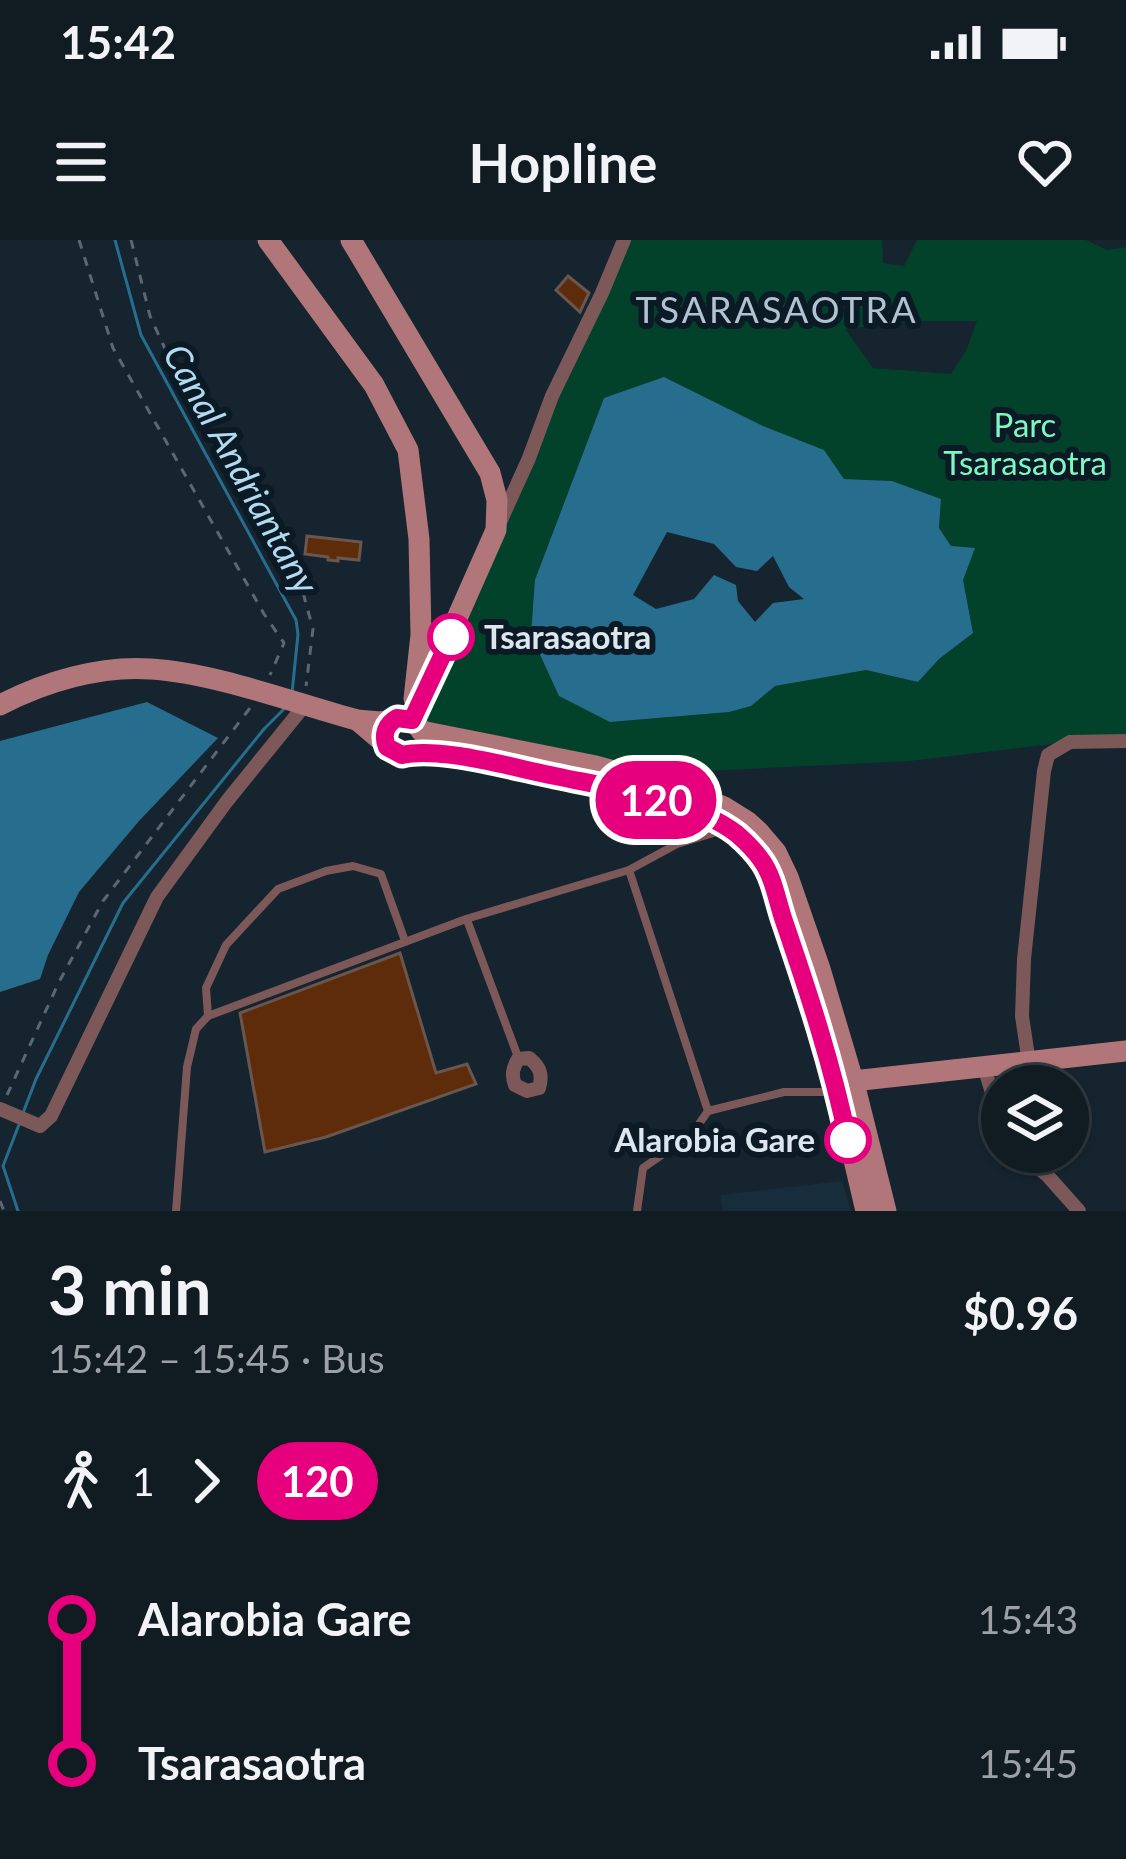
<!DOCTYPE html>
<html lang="fr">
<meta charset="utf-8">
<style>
:root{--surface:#101b22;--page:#1e282f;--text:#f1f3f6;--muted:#9ca1a5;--line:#303940}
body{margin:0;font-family:Lato,sans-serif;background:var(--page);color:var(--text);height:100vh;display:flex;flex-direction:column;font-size:45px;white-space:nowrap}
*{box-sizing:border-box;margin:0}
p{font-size:39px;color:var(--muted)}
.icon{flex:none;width:66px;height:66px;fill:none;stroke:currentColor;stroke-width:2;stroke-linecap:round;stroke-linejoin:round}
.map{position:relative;height:971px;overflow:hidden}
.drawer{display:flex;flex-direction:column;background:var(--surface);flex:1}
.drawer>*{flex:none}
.badge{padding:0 24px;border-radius:39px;font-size:42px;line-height:78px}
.buttons{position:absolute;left:981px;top:825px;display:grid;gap:24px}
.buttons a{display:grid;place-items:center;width:108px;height:108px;border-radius:50%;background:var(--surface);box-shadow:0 3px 9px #0004,0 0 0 3px var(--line);font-size:60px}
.map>.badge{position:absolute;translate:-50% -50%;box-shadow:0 0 0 6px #fff}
.legs{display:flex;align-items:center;gap:18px;height:132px;padding:0 48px;font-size:39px}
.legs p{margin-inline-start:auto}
.head{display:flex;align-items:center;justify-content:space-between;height:204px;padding:0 48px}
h1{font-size:66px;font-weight:700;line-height:90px}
ul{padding:0 48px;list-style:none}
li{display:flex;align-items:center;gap:42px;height:144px;font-size:45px}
li i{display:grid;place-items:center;width:18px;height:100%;margin:0 15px;background:currentColor}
li i::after{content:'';width:30px;height:30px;margin:-15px;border:9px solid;border-radius:50%;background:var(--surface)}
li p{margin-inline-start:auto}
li:first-child i{background:linear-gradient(#0000 50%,currentColor 0)}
li:last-child i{background:linear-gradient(currentColor 50%,#0000 0)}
.status{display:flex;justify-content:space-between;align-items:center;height:84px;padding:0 60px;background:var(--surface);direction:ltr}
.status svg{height:33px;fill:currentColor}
header{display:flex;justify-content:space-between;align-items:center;height:156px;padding:0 48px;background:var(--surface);font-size:54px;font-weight:700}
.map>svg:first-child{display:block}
.built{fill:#172d3c}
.green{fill:#02422b;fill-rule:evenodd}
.water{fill:#276e8e;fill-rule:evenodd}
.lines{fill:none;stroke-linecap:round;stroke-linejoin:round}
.stream{stroke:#276e8e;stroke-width:3}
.building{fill:#5e2c0b;stroke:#69564d;stroke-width:3}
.path{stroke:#5b6871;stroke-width:3;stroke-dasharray:9 9;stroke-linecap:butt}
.lane{stroke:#7c5859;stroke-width:8}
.street{stroke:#7c5859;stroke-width:14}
.secondary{stroke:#b07679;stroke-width:21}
.line-1-casing{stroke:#fff;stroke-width:27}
.line-1{stroke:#e6007e;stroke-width:18}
.stop-1-dot{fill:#fff;stroke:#e6007e;stroke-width:6}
.labels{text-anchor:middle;stroke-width:12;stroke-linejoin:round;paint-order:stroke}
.park-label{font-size:33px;fill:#7df8c1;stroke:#0c1a25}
.stop-label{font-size:33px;font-weight:bold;fill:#dde6ee;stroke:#0c1a25;text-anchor:start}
.neighbourhood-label{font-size:36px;letter-spacing:3px;fill:#b0c3d1;stroke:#0c1a25}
.water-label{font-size:36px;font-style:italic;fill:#b0dbf1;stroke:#0c1a25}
</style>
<div class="status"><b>15:42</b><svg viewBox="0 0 49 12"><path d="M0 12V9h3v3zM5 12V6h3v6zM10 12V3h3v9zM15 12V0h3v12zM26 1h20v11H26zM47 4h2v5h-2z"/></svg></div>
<header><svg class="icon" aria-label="menu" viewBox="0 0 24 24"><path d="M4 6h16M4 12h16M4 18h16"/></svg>Hopline<svg class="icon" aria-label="heart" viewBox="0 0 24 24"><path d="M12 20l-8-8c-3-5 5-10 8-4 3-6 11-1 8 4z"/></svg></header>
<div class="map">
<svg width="1126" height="971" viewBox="0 0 1126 971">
<rect width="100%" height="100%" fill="#15242e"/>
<path class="built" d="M842,941L851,971H723L720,955Z"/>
<path class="green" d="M624,0H882L883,23L904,26L917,0H1086L1107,10L1126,7V501L1070,502L909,521L686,532L648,538L475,503L420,478ZM918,81H977L966,111L951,134L873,128L845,89ZM664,137L763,186L824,210L844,239L892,241L941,259L939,288L951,306L963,340L973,393L939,419L918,442L866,430L775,446L729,472L610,482Z"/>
<g class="water">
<path d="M664,137L763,186L824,210L844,239L892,241L941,259L939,288L951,306L975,308L963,340L973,393L939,419L918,442L866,430L775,446L751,466L729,472L610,482L559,456L531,395L535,340L604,158ZM667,292L714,304L736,327L757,331L773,316L789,347L804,359L773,363L755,382L738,361L736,345L714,335L694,359L656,369L633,355Z"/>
<path d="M147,462L218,498L139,581L79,652L48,715L40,739L0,752V501Z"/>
</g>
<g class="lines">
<g class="stream">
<path d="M115,0L141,95L296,380L298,394L292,453"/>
<path d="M23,873L36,839L123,663L264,489L286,467"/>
<path d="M18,971L3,926L20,882"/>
</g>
</g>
<g class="building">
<path d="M568,36L589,53L580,72L556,50Z"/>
<path d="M307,296L361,302L359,320L338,318V321L328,320V317L305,314Z"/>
<path d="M400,713L436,833L467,824L476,844L326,897L265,912L240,773Z"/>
</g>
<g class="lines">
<g class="path">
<path d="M79,0L113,108L264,374L284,403L270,435"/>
<path d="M131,0L150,76L176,133L299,338L313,389L306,446"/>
<path d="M7,855L59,742L103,661L253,464"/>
<path d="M0,961L4,971"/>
</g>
<g class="lane">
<path d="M629,630L708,871L784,852H834"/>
<path d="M467,680L518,817"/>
<path d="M208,776L206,748L226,705L278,649L326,631L353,626L381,634L405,701"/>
<path d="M176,971L187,827L196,789L208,776L466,679L629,630L677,604L720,591"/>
<path d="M637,971L643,928L692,894L708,871"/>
</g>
<g class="street">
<path d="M501,280L529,218L552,156L602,53L624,0"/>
<path d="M529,818C540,827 543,834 539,848L527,851L515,845C511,834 513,828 518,819Z"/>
<path d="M1029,823L1022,776L1024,719L1044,531L1048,515L1070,502L1126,501"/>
<path d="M984,827L1002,885"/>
<path d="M0,869L40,886L51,876L157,657L227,561L304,466"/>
<path d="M1019,912L1047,935L1079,971"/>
</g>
<g class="secondary">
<path d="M268,0L374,145L408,210L419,299L421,395L414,459"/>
<path d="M351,0L490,233L497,260L496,290L412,480"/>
<path d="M0,465C44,442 101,425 151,429C215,433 294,463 357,480L380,482L407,478L420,488"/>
<path d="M357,480L397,514L414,511L443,514L593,544L678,566L738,595L762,621L773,643L804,734L838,852L866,971"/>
<path d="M421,491L596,526L683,550L724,567L748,582L759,592L776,612L788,637L820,729L855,847L886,971"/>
<path d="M853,841L1126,811"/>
</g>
</g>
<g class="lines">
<defs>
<path id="line-1" d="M451,397L412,480L397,478C386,484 382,495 387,507L402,515C440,506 514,528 555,536C611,548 691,559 737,594C745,601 756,612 762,621C774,638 777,661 784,681C809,754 832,824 848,900"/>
</defs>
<use href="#line-1" class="line-1-casing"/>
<use href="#line-1" class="line-1"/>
</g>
<g class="stop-1-dot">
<circle cx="451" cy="397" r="21"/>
<circle cx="848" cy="900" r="21"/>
</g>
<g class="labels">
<g class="park-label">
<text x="1025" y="197">Parc<tspan x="1025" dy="38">Tsarasaotra</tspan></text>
</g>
<g class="stop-label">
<text x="484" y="409">Tsarasaotra</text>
<text x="815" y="912" text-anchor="end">Alarobia Gare</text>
</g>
<g class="neighbourhood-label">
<text x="777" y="83">TSARASAOTRA</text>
</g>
<g class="water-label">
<text transform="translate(241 229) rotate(61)" y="13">Canal Andriantany</text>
</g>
</g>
</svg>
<div class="buttons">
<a><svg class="icon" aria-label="layers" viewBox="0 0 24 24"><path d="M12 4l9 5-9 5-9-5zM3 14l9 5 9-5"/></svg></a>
</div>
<b class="badge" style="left:656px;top:560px;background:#e6007e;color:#fff">120</b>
</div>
<section class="drawer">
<div class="head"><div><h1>3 min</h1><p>15:42 – 15:45 · Bus</p></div><b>$0.96</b></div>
<div class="legs"><svg class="icon" aria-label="walk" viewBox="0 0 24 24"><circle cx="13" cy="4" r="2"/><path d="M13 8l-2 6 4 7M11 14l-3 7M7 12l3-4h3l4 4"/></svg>1<svg class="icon" aria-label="forward" viewBox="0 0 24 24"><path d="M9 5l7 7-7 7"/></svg><b class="badge" style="background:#e6007e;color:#fff">120</b></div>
<ul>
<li><i style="color:#e6007e"></i><b>Alarobia Gare</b><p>15:43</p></li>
<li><i style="color:#e6007e"></i><b>Tsarasaotra</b><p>15:45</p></li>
</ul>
</section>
